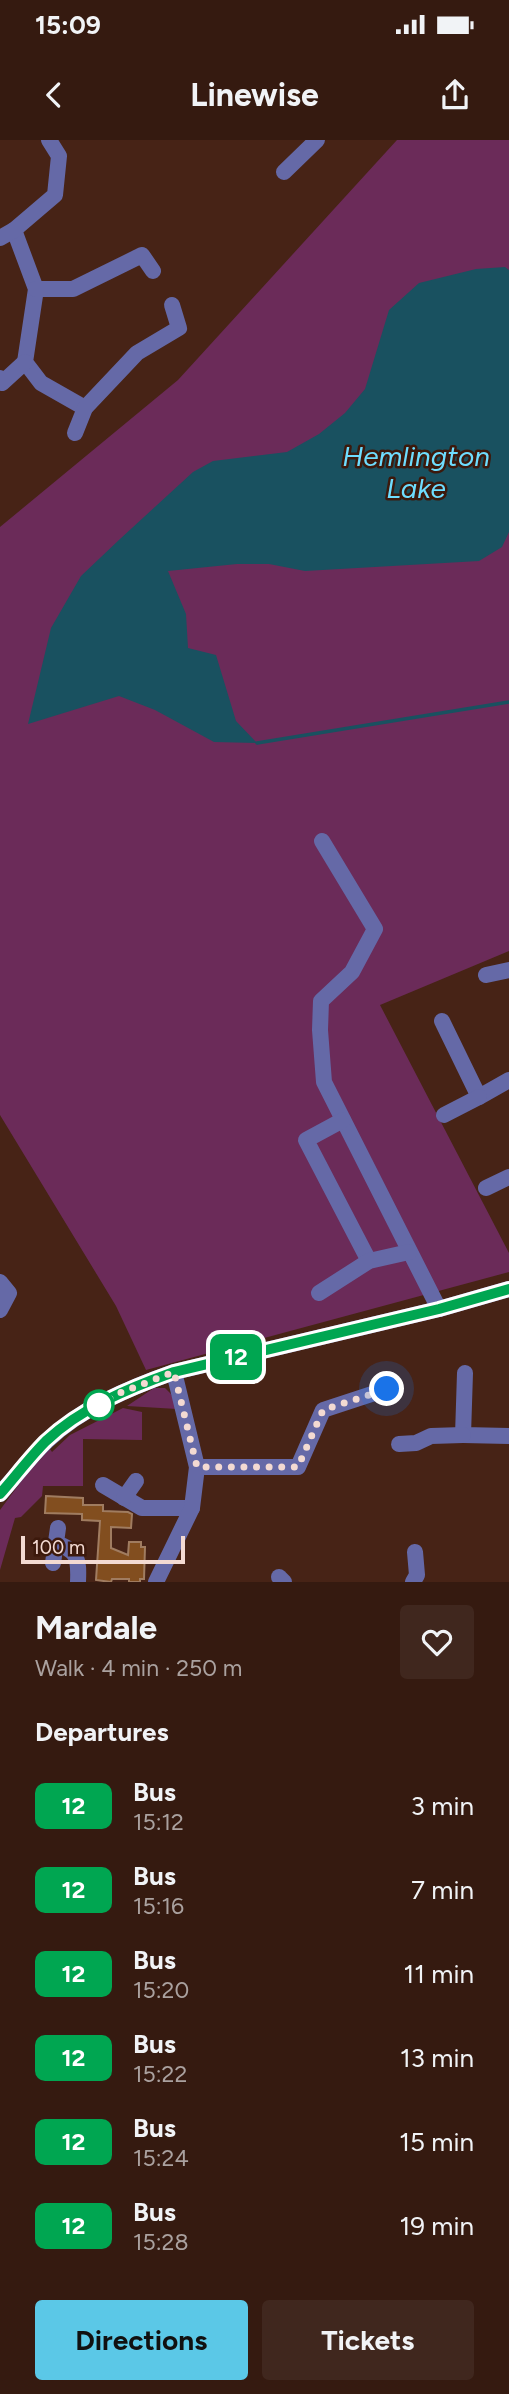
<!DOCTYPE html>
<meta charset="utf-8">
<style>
:root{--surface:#351a10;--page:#40271e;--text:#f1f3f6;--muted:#aaa19f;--accent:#5bc8e7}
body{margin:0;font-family:Figtree,sans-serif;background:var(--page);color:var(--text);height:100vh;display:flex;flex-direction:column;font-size:26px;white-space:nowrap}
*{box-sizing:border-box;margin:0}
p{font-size:23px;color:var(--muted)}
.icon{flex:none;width:38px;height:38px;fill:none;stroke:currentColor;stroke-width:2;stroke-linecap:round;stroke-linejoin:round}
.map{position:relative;height:1442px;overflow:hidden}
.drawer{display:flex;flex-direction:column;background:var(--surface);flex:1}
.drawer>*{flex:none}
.badge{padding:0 14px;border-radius:10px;font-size:24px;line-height:46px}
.scale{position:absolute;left:21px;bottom:18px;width:164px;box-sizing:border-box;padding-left:7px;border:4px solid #f3dad2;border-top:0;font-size:19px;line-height:24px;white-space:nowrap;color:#f3dad2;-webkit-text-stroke:5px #3c190c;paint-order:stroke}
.you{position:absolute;width:35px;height:35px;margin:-18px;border:5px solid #fff;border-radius:50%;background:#1a73e8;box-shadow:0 0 0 10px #1a73e833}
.map>.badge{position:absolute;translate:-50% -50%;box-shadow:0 0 0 4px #fff}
h2{padding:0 35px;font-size:26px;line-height:63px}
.round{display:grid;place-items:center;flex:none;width:74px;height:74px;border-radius:7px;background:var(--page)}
.headline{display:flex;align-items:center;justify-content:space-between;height:119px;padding:0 35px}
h1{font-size:33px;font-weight:700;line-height:52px}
.button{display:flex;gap:14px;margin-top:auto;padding:14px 35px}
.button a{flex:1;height:80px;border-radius:7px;background:var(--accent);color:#111;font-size:28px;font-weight:700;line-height:80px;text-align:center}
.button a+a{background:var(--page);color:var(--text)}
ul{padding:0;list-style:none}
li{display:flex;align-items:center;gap:21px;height:84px;padding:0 35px}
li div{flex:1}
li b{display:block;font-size:26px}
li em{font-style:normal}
li .badge{min-width:77px;font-weight:700;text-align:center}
.status{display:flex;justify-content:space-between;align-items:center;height:49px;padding:0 35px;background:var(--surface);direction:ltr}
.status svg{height:19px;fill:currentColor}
header{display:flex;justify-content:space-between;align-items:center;height:91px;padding:0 35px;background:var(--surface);font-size:32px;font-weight:700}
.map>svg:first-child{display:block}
.green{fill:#6b2b59}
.water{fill:#195160}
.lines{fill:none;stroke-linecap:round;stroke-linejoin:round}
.stream{stroke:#195160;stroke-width:3.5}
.building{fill:#824e1f;stroke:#a07c60;stroke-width:2}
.minor{stroke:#6569a7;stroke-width:16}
.line-casing{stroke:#fff;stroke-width:16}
.line{stroke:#00a651;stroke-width:10}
.walk{stroke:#f3dad2;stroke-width:7;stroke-dasharray:0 12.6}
.stop-dot{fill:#fff;stroke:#00a651;stroke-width:3.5}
.labels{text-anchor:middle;stroke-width:5;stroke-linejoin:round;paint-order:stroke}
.water-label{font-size:28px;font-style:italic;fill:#6eddfe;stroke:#3c190c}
</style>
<div class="status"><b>15:09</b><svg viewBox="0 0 49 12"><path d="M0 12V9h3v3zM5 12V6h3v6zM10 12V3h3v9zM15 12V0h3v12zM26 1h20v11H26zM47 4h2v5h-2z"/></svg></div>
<header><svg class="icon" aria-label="back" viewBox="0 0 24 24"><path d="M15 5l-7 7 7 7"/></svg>Linewise<svg class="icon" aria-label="share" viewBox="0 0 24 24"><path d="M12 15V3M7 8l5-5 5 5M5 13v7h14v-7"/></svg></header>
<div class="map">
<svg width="509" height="1442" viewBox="0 0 509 1442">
<rect width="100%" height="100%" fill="#472316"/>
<g class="green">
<path d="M397,0H509V811L380,865L509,1113V1132L146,1230L116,1166L0,975V387L178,240Z"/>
<path d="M154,1248H165L171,1254L177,1269L127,1266Z"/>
<path d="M123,1268L142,1272V1300L83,1299V1346H43L42,1356L21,1377L15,1378L0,1430V1370L26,1335L50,1309L52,1312L70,1295Z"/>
</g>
<path class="water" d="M505,127L509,130V392L502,407L479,421L305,431L269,424H237L168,431L186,474L188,508L216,515L236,581L257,603L214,602L155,570L119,556L28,584L51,488L81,436L120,399L193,332L213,321L287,312L319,294L345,273L365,249L389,170L419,143L476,129Z"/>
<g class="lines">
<path class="stream" d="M257,603L509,562"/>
</g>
<path class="building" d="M46,1356L83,1358V1365H103V1371L128,1372L132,1374L131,1388L111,1387V1408L128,1415L129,1402H141V1407H145L144,1439H140V1442H129V1439H112L111,1442L96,1440L100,1381L82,1380V1374L45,1373Z"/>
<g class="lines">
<g class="minor">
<path d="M284,32L317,0"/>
<path d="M14,90L36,149L25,222L41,243L85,268"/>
<path d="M0,98L14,90L55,55L59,16L49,0"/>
<path d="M36,149H73L142,115L153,131"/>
<path d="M0,238L2,243L25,222"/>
<path d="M75,293L85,268L137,213L179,188L172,165"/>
<path d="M322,701L375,789L352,832L321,861L320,890L324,942L439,1169"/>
<path d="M486,835L509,830"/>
<path d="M442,881L479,957L509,940"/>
<path d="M444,975L479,957"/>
<path d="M343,980L306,1000L369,1121"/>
<path d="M486,1048L509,1037"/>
<path d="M0,1142L9,1153L0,1170"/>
<path d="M319,1153L369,1121L409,1112"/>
<path d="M465,1233L463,1295L509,1296"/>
<path d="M399,1304L416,1303L431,1296L463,1295"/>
<path d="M197,1327H298L323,1270L387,1249"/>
<path d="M103,1345L142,1368H192"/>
<path d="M0,1354C15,1337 30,1317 47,1301C81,1268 129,1248 174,1232L439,1169L509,1149"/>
<path d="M124,1358L136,1341"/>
<path d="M55,1403C78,1410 79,1419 78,1442"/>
<path d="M53,1423L58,1388"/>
<path d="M279,1437L284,1442"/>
<path d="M156,1442L192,1368L197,1327L174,1232"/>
<path d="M413,1442L417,1435L415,1412"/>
</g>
</g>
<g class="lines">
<defs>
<path id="line" d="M0,1354C15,1337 30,1317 46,1301C81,1268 129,1248 174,1232L439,1169L509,1149"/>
</defs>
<use href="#line" class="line-casing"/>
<use href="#line" class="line"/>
<path class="walk" d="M99,1265L122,1252L174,1232L197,1327H298L323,1270L387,1249"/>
</g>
<circle class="stop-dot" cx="99" cy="1265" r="14"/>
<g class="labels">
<g class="water-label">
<text x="416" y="326">Hemlington<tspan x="416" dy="32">Lake</tspan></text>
</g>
</g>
</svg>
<div class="scale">100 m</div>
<div class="you" style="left:387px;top:1249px"></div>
<b class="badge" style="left:236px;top:1217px;background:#00a651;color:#fff">12</b>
</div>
<section class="drawer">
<div class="headline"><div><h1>Mardale</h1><p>Walk · 4 min · 250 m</p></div><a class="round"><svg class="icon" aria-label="heart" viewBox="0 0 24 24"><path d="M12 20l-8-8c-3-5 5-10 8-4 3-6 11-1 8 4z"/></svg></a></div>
<h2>Departures</h2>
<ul>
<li><span class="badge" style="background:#00a651;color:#fff">12</span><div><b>Bus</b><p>15:12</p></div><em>3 min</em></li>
<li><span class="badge" style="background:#00a651;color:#fff">12</span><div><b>Bus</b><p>15:16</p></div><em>7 min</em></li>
<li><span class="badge" style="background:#00a651;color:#fff">12</span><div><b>Bus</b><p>15:20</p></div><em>11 min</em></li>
<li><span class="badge" style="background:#00a651;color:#fff">12</span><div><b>Bus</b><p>15:22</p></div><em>13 min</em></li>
<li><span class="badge" style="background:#00a651;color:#fff">12</span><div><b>Bus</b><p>15:24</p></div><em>15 min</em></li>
<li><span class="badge" style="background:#00a651;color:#fff">12</span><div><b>Bus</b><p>15:28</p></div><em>19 min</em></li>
</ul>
<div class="button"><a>Directions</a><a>Tickets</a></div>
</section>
